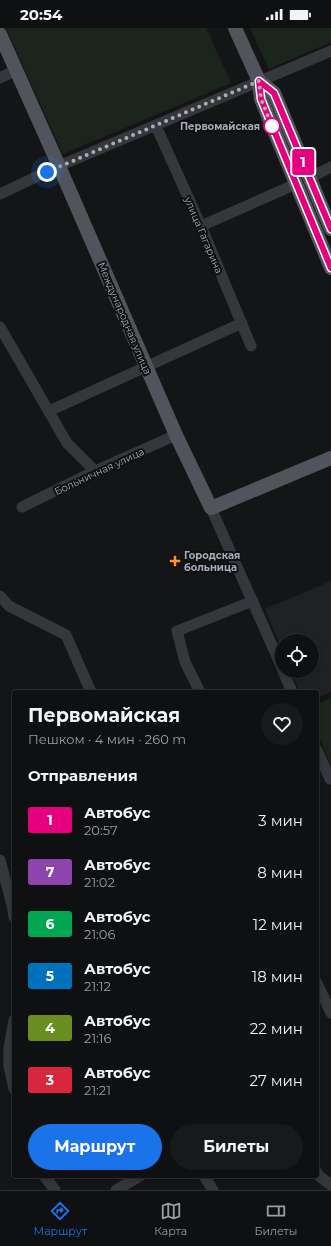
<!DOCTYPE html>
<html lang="ru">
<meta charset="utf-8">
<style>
:root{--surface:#0f1011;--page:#18191a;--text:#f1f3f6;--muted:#9b9d9f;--line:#2f3031;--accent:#1a73e8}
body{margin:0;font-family:Montserrat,sans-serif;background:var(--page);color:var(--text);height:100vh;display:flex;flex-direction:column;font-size:15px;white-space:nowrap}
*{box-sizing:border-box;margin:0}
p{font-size:13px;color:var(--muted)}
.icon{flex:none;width:22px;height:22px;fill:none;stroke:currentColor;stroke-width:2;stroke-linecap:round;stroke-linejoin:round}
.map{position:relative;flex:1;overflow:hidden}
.sheet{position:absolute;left:12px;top:662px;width:307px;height:488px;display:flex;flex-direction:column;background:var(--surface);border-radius:4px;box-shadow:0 2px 6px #0003,0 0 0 1px var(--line)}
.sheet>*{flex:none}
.badge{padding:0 8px;border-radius:3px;font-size:14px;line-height:26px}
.buttons{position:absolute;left:275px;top:606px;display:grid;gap:8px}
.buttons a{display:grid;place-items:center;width:44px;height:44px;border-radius:50%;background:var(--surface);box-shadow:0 2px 6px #0003,0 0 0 1px var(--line);font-size:20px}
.you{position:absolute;width:20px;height:20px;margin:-10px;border:3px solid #fff;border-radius:50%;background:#1a73e8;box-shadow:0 0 0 6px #1a73e833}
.map>.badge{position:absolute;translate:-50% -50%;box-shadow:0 0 0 2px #fff}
h2{padding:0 16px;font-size:15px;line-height:36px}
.round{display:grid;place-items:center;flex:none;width:42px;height:42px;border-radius:21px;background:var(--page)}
.summary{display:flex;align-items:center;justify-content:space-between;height:68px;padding:0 16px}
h1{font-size:19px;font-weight:700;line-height:30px}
.action{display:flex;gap:8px;margin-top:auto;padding:8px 16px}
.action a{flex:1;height:46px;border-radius:24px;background:var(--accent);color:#fff;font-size:16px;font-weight:700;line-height:46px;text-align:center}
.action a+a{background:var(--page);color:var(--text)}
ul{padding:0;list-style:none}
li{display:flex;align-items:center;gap:12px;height:52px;padding:0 16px}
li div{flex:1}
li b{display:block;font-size:15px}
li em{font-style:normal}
li .badge{min-width:44px;font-weight:700;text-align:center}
.status{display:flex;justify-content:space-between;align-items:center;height:28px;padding:0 20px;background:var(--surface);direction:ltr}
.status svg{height:11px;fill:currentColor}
.dock{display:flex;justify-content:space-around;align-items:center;height:56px;border-top:1px solid var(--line);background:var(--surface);font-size:11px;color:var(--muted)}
.dock a{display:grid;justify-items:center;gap:2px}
.dock .on{color:var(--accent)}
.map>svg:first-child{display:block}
.built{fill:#202124}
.green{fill:#1c251c}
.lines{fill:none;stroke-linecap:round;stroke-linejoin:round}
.minor{stroke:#35373c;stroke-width:11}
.major{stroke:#51555b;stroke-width:14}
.line-casing{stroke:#fff;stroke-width:9}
.line{stroke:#e6007e;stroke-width:6}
.walk{stroke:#a5aeb8;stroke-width:4;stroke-dasharray:0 7.2}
.stop-dot{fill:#fff;stroke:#e6007e;stroke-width:2}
.poi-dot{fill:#ff9424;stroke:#0f1012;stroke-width:1.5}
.labels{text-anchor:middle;stroke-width:4;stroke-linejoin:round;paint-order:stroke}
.stop-label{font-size:10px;font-weight:bold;fill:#a5aeb8;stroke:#0f1012;text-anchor:end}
.street-label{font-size:10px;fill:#a5aeb8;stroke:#0f1012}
.poi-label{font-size:10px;font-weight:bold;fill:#a5aeb8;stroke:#0f1012;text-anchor:start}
</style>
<div class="status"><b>20:54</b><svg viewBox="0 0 49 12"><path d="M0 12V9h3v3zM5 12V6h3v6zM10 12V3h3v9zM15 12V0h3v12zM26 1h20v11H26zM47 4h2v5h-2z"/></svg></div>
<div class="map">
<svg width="331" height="1162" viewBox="0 0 331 1162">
<rect width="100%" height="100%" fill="#141517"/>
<path class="built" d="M331,553V664L317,670V664H300L291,643H312V613H282V622L265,581Z"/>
<g class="green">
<path d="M6,0H206L231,55L63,126Z"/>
<path d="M250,0H331V14L269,41Z"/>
<path d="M331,670V734L330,735L317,705V676Z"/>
</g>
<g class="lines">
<g class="minor">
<path d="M0,50L16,42"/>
<path d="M156,98L201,198L251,318"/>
<path d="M309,150L331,139"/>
<path d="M0,166L59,138L331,23"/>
<path d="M201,198L296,156"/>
<path d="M0,299L67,415L95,443"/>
<path d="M49,383L242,295"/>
<path d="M22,479L95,443L176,407"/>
<path d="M211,480L282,640"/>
<path d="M0,568L9,578L66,607L91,664"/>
<path d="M283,643L292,664"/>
<path d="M200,664L185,634L177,603L253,573"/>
<path d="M317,722L330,751"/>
<path d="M0,832L12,877L14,889"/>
<path d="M317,955L331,985"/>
<path d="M14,992L9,1020V1038L14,1061"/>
<path d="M317,1144L319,1148L331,1157"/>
<path d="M44,1148L55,1162"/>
<path d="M204,1148L213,1162"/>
<path d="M116,1162L140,1148"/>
</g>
<g class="major">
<path d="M235,0L259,53L261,71L331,240"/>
<path d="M0,6L59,138L176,407L211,480L331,430"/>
<path d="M259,53L274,65L331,201"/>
</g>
</g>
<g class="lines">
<defs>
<path id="line" d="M331,201L274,65L259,53L261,71L331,240"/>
</defs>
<use href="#line" class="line-casing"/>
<use href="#line" class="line"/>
<path class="walk" d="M47,144L259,53L261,71L272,98"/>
</g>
<circle class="stop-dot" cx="272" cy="98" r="8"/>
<path class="poi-dot" d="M173 527h4v4h4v4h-4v4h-4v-4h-4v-4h4z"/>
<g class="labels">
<g class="stop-label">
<text x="260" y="102">Первомайская</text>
</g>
<g class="street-label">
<text transform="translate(204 207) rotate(67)" y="4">улица Гагарина</text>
<text transform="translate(125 290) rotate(67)" y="4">Международная улица</text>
<text transform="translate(99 443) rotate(-25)" y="4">Больничная улица</text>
</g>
<g class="poi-label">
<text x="184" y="531">Городская<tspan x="184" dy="12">больница</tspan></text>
</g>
</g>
</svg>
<div class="buttons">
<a><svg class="icon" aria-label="locate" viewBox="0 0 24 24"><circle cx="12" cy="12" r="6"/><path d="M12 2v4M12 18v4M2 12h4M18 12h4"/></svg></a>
</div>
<div class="you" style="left:47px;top:144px"></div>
<b class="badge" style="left:303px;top:134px;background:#e6007e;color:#fff">1</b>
<section class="sheet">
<div class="summary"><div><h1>Первомайская</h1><p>Пешком · 4 мин · 260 m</p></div><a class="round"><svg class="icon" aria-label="heart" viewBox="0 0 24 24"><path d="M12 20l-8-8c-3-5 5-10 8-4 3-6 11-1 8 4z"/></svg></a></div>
<h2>Отправления</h2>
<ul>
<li><span class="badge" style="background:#e6007e;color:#fff">1</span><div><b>Автобус</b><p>20:57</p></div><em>3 мин</em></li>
<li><span class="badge" style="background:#8e44ad;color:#fff">7</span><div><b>Автобус</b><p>21:02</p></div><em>8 мин</em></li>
<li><span class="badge" style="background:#00a651;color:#fff">6</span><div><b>Автобус</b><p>21:06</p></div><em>12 мин</em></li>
<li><span class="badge" style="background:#0072bc;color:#fff">5</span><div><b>Автобус</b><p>21:12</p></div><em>18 мин</em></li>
<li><span class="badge" style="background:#6b8e23;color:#fff">4</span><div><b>Автобус</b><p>21:16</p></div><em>22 мин</em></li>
<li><span class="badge" style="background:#d7263d;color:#fff">3</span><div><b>Автобус</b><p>21:21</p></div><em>27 мин</em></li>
</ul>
<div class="action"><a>Маршрут</a><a>Билеты</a></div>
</section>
</div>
<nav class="dock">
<a class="on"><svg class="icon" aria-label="directions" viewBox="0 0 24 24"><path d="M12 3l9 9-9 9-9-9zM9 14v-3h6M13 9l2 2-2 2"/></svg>Маршрут</a>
<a><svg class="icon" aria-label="map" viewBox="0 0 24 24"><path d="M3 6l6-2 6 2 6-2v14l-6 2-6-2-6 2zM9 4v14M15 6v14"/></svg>Карта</a>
<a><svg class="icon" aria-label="tickets" viewBox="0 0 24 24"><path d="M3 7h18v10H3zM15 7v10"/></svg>Билеты</a>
</nav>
